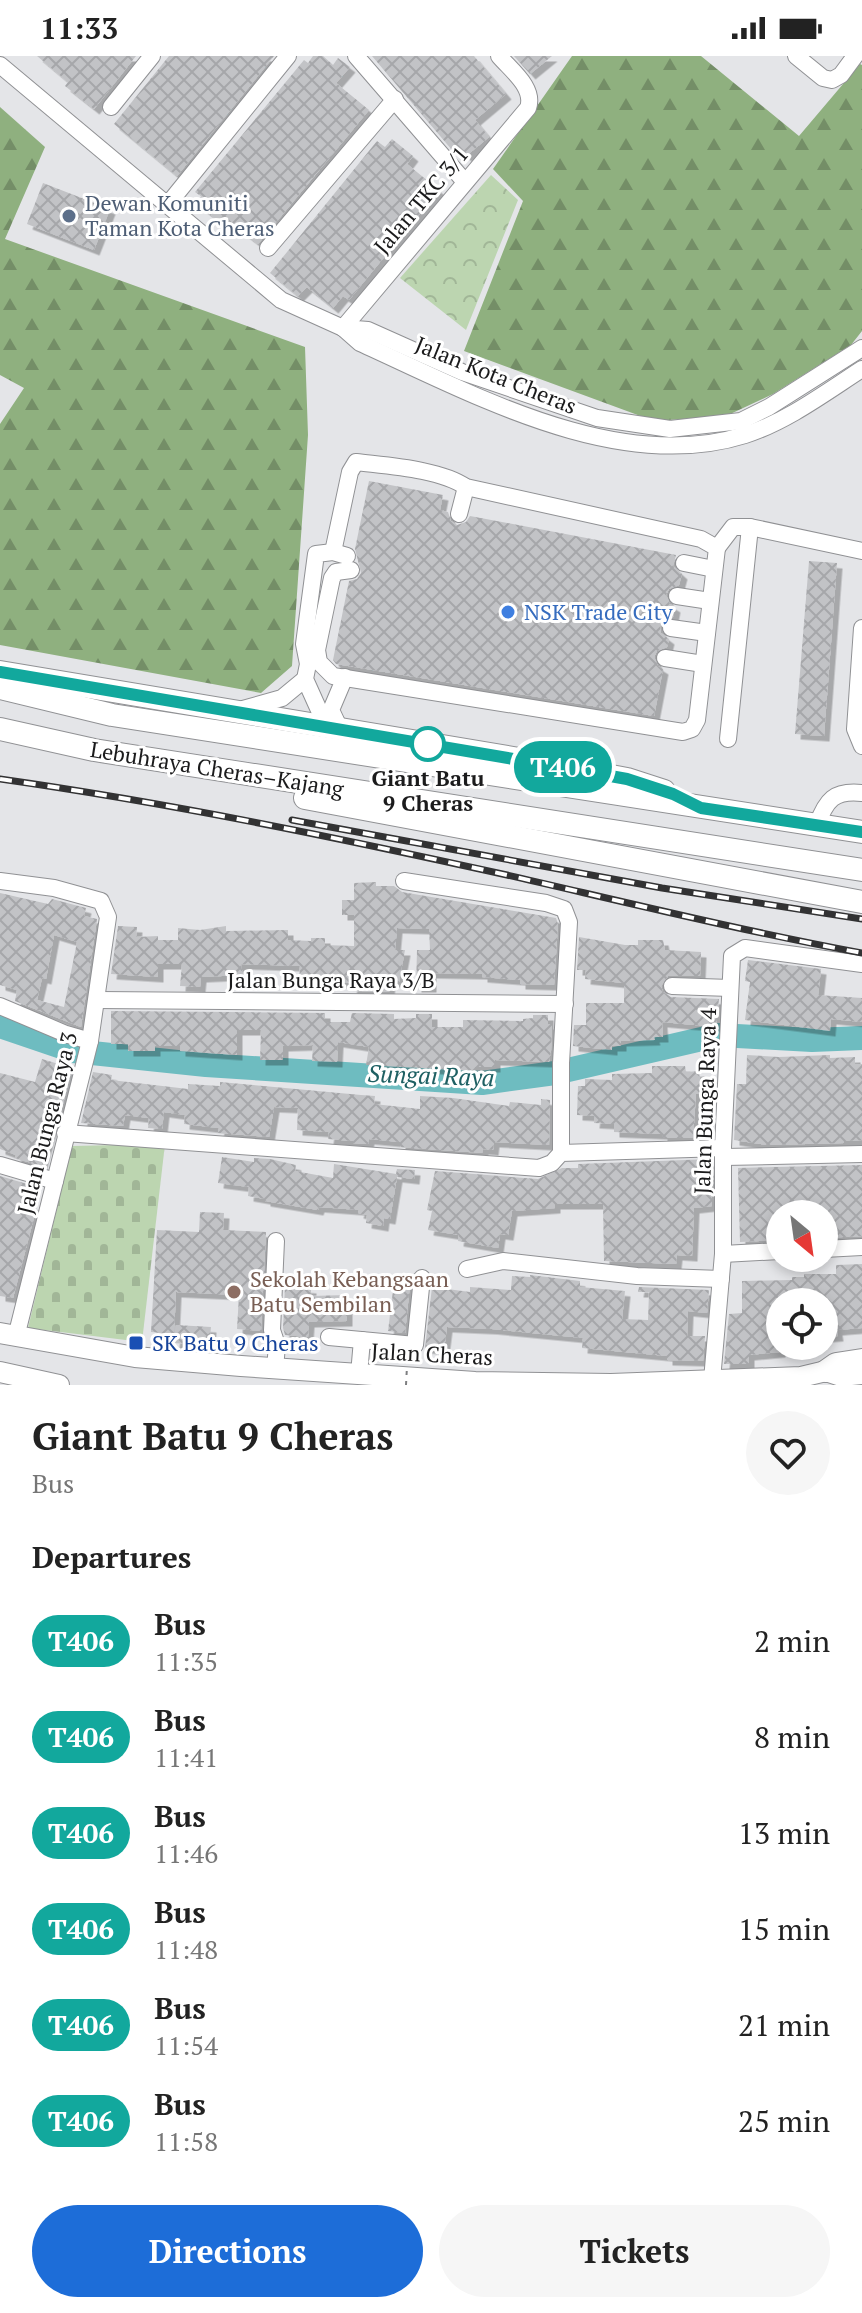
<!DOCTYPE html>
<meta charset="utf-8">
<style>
:root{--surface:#fff;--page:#f6f6f6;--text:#222;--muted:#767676;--accent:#1d6dd8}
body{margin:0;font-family:"PT Serif",serif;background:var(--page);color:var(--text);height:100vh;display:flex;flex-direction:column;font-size:30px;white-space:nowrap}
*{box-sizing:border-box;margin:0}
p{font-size:26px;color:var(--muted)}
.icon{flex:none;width:44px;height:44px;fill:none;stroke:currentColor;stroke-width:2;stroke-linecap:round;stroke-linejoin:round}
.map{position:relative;height:1329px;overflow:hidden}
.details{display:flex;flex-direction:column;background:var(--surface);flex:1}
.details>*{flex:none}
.badge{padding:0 16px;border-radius:26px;font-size:28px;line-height:52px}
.needle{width:52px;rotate:151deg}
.fabs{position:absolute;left:766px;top:1144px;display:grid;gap:16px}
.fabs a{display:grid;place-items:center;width:72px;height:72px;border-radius:50%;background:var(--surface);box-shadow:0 4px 12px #0003;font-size:40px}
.map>.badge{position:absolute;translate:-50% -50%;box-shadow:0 0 0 4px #fff}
h2{padding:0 32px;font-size:30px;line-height:72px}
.round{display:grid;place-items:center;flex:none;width:84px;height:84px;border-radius:42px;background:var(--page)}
.headline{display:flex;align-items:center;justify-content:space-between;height:136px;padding:0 32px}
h1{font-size:38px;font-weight:700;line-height:60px}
.button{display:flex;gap:16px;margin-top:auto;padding:16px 32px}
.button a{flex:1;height:92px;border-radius:48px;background:var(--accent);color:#fff;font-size:32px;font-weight:700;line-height:92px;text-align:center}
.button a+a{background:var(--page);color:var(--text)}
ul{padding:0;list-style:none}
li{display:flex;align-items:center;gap:24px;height:96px;padding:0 32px}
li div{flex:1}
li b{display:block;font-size:30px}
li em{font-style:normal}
li .badge{min-width:88px;font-weight:700;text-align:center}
.status{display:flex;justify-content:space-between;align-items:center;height:56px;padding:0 40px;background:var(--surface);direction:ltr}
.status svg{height:22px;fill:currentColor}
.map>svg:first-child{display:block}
.forest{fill:url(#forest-firs)}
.cemetery{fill:url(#cemetery-stones)}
.park{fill:url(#park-crowns)}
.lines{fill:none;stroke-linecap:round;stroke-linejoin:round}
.river{stroke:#6ebcc0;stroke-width:24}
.building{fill:url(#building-cross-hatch);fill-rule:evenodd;filter:url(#shadow)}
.minor-casing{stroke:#909194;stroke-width:18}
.major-casing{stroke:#909194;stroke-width:22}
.highway-casing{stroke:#909194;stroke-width:24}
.minor{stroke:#fff;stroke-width:16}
.major{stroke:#fff;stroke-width:20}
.highway{stroke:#fff;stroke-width:22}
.rail-casing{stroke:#323233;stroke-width:7}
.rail{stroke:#fff;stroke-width:4;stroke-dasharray:12;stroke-linecap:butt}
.path-bridge{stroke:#7d7e80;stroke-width:2;stroke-dasharray:4 6;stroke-linecap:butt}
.line-casing{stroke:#fff;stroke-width:18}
.line{stroke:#12a89d;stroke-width:12}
.service-dot{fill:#5c6f8a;stroke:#fff;stroke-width:3}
.shop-dot{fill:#3f7fe0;stroke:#fff;stroke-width:3}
.stop-dot{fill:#fff;stroke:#12a89d;stroke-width:4}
.education-dot{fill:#8d6e63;stroke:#fff;stroke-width:3}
.transit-dot{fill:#1a4fb4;stroke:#fff;stroke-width:3}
.labels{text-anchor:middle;stroke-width:6;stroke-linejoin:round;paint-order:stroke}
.street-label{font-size:22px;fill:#1b1b1c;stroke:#fff}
.service-label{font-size:22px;fill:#4e5e75;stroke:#fff;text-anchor:start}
.shop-label{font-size:22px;fill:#366cbe;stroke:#fff;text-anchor:start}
.stop-label{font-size:22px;font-weight:bold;fill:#1b1b1c;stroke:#fff}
.education-label{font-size:22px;fill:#785e54;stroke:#fff;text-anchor:start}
.transit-label{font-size:22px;fill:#164399;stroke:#fff;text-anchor:start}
.water-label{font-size:24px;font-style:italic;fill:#1e6063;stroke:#fff}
</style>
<div class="status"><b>11:33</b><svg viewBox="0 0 49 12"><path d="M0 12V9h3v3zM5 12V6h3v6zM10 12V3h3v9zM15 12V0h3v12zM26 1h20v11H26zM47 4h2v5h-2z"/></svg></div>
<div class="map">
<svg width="862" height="1329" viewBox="0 0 862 1329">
<defs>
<pattern id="forest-firs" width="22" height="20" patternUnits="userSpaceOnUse" patternTransform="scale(2)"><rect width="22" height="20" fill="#8fb07f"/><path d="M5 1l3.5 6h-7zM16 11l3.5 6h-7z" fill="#748e67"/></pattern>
<pattern id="cemetery-stones" width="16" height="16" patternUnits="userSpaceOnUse" patternTransform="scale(2)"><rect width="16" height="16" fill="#bcd5b0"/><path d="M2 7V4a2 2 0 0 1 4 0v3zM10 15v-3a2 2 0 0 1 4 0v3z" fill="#a1b697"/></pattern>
<pattern id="park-crowns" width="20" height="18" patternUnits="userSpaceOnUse" patternTransform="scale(2)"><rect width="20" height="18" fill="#bcd5b0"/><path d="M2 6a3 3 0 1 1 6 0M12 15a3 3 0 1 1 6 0" fill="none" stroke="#a1b697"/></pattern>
<pattern id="building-cross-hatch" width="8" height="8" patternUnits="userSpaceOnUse" patternTransform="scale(2)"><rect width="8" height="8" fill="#c2c3c6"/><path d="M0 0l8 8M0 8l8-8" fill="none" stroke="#a6a7aa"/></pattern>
<filter id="shadow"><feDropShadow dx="5.5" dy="5.5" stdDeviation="0" flood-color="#0004"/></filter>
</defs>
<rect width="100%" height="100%" fill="#e4e5e8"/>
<g class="forest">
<path d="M572,0H701L799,80L860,8L862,9V275L851,289L773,338L726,360L654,365L464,295L523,145L493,113Z"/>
<path d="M0,51L45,91L5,183L305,291L308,379L292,610L261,637L0,589V368L24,332L0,319Z"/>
</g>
<path class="cemetery" d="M165,1088L142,1286L28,1272L72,1090Z"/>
<path class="park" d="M491,119L518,144L466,274L400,222Z"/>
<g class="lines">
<path class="river" d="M0,970L73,995L206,1009L482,1027L555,1017L719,979L812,984L862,982"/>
</g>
<g class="building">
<path d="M37,0H136L94,53L65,30L68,26Z"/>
<path d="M169,0H274L177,120L114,68Z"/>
<path d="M313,0H323L333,9L338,2L350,11L336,27L369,54L258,188L225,162L221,167L197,148L202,141L195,136L304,4L308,7Z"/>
<path d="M372,0H474L506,38L475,64L489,81L466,100L463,97L458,101Z"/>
<path d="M514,0H552L530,18Z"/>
<path d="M392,83L413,100L407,108L439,134L349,244L343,240L333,252L307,231L298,240L270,217L377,85L385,91Z"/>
<path d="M43,127L110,153L94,194L27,168Z"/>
<path d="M369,425L443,439L440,454L448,456L451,465L457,469L466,466L470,460L676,499L673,510L682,518L679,529L669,533L666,539L670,548L675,551L673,561L663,565L660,571L661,577L669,583L667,591L657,595L654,601L658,610L663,613L654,660L336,608L333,604L349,525L357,523L361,517L355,493Z"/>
<path d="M809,505L837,507L824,680L795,678Z"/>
<path d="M376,826V830H394L402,836L556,862L558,868L554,929L520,928V924L482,921V918L431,917V931H416L417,894H430L429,873L397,872L395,894H405L399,926H390L389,936L351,935L352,927L299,925L300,910L241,908L243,919L201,921L200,931L180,930L182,908H158V921L111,918L118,870L137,871L136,881L158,880V884H178V872L200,874L226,870V875L288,874V884L311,885V882H325V889L354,890V859H342V844H354V827Z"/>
<path d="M0,837L48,848L52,843L86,852L84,860L97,863L81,971L15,945L17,934L0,929ZM54,879L77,886L64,951L37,944L42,922L46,923Z"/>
<path d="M579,881L625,889H638V884H663L665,894L701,896L700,920H668L661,930L663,936L671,941L719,943L716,971L662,966L663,981H654L655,984L621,985V990H612V994L573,990L574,969H586V947H624V927L585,923L586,914H577Z"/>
<path d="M748,904L821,913L818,939L862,942V966L831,963L830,975L745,964L750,926L745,925Z"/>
<path d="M111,955L325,957V966H350L352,957L394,958V963L416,962V958H432V971H463V964L523,965V963L533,962V959H548V968H552L551,995L549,1006L495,1004V1011H475V1015L366,1009L369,991L338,986L337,1006L312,1005L313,989L283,990V1004H260L261,974H237V999L180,995V990H155V995H128V988H111Z"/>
<path d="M747,999L779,1001L830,999V1002L855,1001V1008H862V1084L844,1085V1087L768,1089L734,1084L737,1028H746Z"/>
<path d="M42,1003L72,1012L60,1060L55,1059L41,1110L15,1102L16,1099L0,1093V1017L35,1026Z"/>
<path d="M652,1010H685L686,1016L699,1015L700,1025H706V1038H696L693,1082H662V1078L614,1076V1068L594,1067L595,1060L577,1059L578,1030H585V1023L612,1024V1018L652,1017Z"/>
<path d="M93,1016L112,1019L111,1024L188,1033V1028L220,1030V1026L361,1039L375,1040L374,1048L420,1053V1040L453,1042L509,1050L510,1046L541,1049V1043L550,1044L549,1089L494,1086L493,1094L483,1093L482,1097L400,1091V1086L369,1083L368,1088L353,1087V1085L328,1083L329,1076L297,1074L298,1052L274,1051L269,1081L218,1077L219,1072L184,1068L185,1059L164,1056L162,1073L148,1072L149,1062L125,1059L123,1070L81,1067Z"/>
<path d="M222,1101L254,1106V1102L270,1103L296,1109L295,1115L333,1122L334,1108L396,1118L397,1113L415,1114L414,1123L397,1121L390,1163L384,1162L383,1170L366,1167L367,1159L358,1157L359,1154L319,1151L318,1154L265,1145V1143L248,1140L249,1131L218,1127Z"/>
<path d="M712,1103V1150L694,1152L692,1200L677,1199L676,1208L604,1205L603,1148H555V1152L512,1155L508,1179L500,1178L498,1192L458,1185L459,1179L428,1174L432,1155L427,1154L435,1115L538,1123L562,1112H578V1108Z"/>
<path d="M862,1109V1180L824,1182V1158H780V1184L740,1186L738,1112Z"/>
<path d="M0,1120L34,1130L29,1148L37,1150L13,1242L0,1240Z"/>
<path d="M200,1156L224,1157L223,1174L266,1176L261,1275L237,1273L239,1239L176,1236L174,1278L151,1276L157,1174L199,1176Z"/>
<path d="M862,1208V1272L837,1274L838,1280L824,1281V1246H780V1296L749,1299V1308H724L729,1258L742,1257V1225L792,1224V1221H804V1218H836V1209Z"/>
<path d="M530,1219L580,1225V1231L625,1235L622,1263L648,1264L649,1236H638L639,1231L709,1234L707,1257L688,1255L687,1280H705L703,1305L667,1304V1300L582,1292L583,1282L492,1273L447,1271L444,1294L425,1292L432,1231L470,1236V1231L511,1234L512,1220L530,1221Z"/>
<path d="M394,1226L410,1228L405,1277L388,1275Z"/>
<path d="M285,1230L311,1232V1240L347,1239V1265L309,1266L308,1281L285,1279L283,1272Z"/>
<path d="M176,1269L211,1271L209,1290L174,1287Z"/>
</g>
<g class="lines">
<defs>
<g id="minor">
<path d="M356,0L465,126"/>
<path d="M796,0L823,22L832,24L841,19L855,0"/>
<path d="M0,9L281,244L343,272L360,287C473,338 618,419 745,379C786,366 825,337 862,313"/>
<path d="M111,51L152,0"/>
<path d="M169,147L288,0"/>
<path d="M268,192L395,43"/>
<path d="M343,272L368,274L462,316L597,362L670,373L741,365L769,351L862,292"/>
<path d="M343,272L528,52C535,32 512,15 499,0"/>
<path d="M459,458L466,431"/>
<path d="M717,492L733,471H750L862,495"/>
<path d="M333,496L350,416L356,406C388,410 440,413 466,431L701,483L717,492L697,664L692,673L683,676L333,620L319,606L317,594L332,522L336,516L351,514"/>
<path d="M684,507L714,513"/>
<path d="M677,540L710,545"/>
<path d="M671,572L707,577"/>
<path d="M862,572L855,673L862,690"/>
<path d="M665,602L703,608"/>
<path d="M243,653L282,642L305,623"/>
<path d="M327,672L305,623L308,608L304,588L316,498L333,496L347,500"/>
<path d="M340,673L331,654L345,621"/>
<path d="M728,683L750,471"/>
<path d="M817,769C826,744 834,734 862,737"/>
<path d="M0,825L54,832L101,845L108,861L90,985L16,1281"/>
<path d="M404,825L546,847L564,853L569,866L561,1007V1097"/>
<path d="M672,930L730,932"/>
<path d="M98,944L565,948"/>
<path d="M0,950L66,978L90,985"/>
<path d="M65,1077L539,1112L552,1107L561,1097L723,1092"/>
<path d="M724,1101L862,1098"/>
<path d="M0,1109L55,1125"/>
<path d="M824,1193L862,1191"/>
<path d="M723,1198L780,1195"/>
<path d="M467,1213L503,1205L637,1220L721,1223"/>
<path d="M329,1281L415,1289L422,1222"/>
<path d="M275,1313L277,1289L272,1274L276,1185"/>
<path d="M359,1318L362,1284"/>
<path d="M712,1324L723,1198V1092L732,900L745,892L862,908"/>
</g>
<g id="major">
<path d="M0,1277L135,1301L241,1310L475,1326L611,1328L801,1321L826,1315L841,1320L862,1318"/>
<path d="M0,1316L59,1329"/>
</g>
<g id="highway">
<path d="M0,616L531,705L627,723L664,735"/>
<path d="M0,632L112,659L862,776"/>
<path d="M0,673L94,694L862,814"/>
<path d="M305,742L862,846"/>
<path d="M826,1315L836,1308L862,1304"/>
</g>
</defs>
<use href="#minor" class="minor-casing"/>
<use href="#major" class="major-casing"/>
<use href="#highway" class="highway-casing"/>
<use href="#minor" class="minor"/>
<use href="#major" class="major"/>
<use href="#highway" class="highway"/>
<defs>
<g id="rail">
<path d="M0,723C170,747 339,782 507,819C625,846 743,875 862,897"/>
<path d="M292,764L662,832L862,863"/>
</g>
</defs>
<use href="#rail" class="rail-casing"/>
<use href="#rail" class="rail"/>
<path class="path-bridge" d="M406,1329L407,1310"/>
</g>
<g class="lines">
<defs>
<path id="line" d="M0,616L555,710L627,723L673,738L701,752L862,776"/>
</defs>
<use href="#line" class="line-casing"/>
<use href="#line" class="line"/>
</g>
<circle class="service-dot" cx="69" cy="160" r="8"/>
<circle class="shop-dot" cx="508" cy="556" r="8"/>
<circle class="stop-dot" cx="428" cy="688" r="16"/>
<circle class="education-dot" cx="234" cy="1236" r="8"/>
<rect class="transit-dot" x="128" y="1279" width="16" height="16" rx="4"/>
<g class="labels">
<g class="street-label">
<text transform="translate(421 144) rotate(-50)" y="8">Jalan TKC 3/1</text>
<text transform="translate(496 319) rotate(22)" y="8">Jalan Kota Cheras</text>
<text transform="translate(217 713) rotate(9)" y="8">Lebuhraya Cheras–Kajang</text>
<text x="331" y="932">Jalan Bunga Raya 3/B</text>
<text transform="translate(705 1045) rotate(-88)" y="8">Jalan Bunga Raya 4</text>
<text transform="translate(47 1067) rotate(-76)" y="8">Jalan Bunga Raya 3</text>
<text transform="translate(432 1298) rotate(3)" y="8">Jalan Cheras</text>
</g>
<g class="service-label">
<text x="85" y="155">Dewan Komuniti<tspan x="85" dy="25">Taman Kota Cheras</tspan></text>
</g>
<g class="shop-label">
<text x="524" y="564">NSK Trade City</text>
</g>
<g class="stop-label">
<text x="428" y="730">Giant Batu<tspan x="428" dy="25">9 Cheras</tspan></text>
</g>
<g class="education-label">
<text x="250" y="1231">Sekolah Kebangsaan<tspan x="250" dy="25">Batu Sembilan</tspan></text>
</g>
<g class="transit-label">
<text x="152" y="1295">SK Batu 9 Cheras</text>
</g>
<g class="water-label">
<text transform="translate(431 1020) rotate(2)" y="8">Sungai Raya</text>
</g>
</g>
</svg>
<div class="fabs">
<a><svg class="needle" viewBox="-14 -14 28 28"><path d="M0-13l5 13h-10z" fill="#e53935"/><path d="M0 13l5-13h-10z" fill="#767676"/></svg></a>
<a><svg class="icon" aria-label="locate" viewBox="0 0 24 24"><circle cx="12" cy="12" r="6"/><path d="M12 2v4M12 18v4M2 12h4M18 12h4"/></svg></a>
</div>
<b class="badge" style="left:563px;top:711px;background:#12a89d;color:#fff">T406</b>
</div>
<section class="details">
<div class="headline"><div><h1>Giant Batu 9 Cheras</h1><p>Bus</p></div><a class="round"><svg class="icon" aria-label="heart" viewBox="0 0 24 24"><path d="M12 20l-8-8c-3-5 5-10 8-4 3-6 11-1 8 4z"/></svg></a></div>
<h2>Departures</h2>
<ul>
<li><span class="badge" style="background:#12a89d;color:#fff">T406</span><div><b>Bus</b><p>11:35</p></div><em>2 min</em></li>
<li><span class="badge" style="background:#12a89d;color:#fff">T406</span><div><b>Bus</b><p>11:41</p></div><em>8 min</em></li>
<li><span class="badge" style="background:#12a89d;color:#fff">T406</span><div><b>Bus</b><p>11:46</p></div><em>13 min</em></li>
<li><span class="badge" style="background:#12a89d;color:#fff">T406</span><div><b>Bus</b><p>11:48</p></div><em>15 min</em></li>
<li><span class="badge" style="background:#12a89d;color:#fff">T406</span><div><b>Bus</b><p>11:54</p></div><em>21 min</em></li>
<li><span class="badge" style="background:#12a89d;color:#fff">T406</span><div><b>Bus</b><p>11:58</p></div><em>25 min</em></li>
</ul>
<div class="button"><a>Directions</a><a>Tickets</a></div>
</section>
